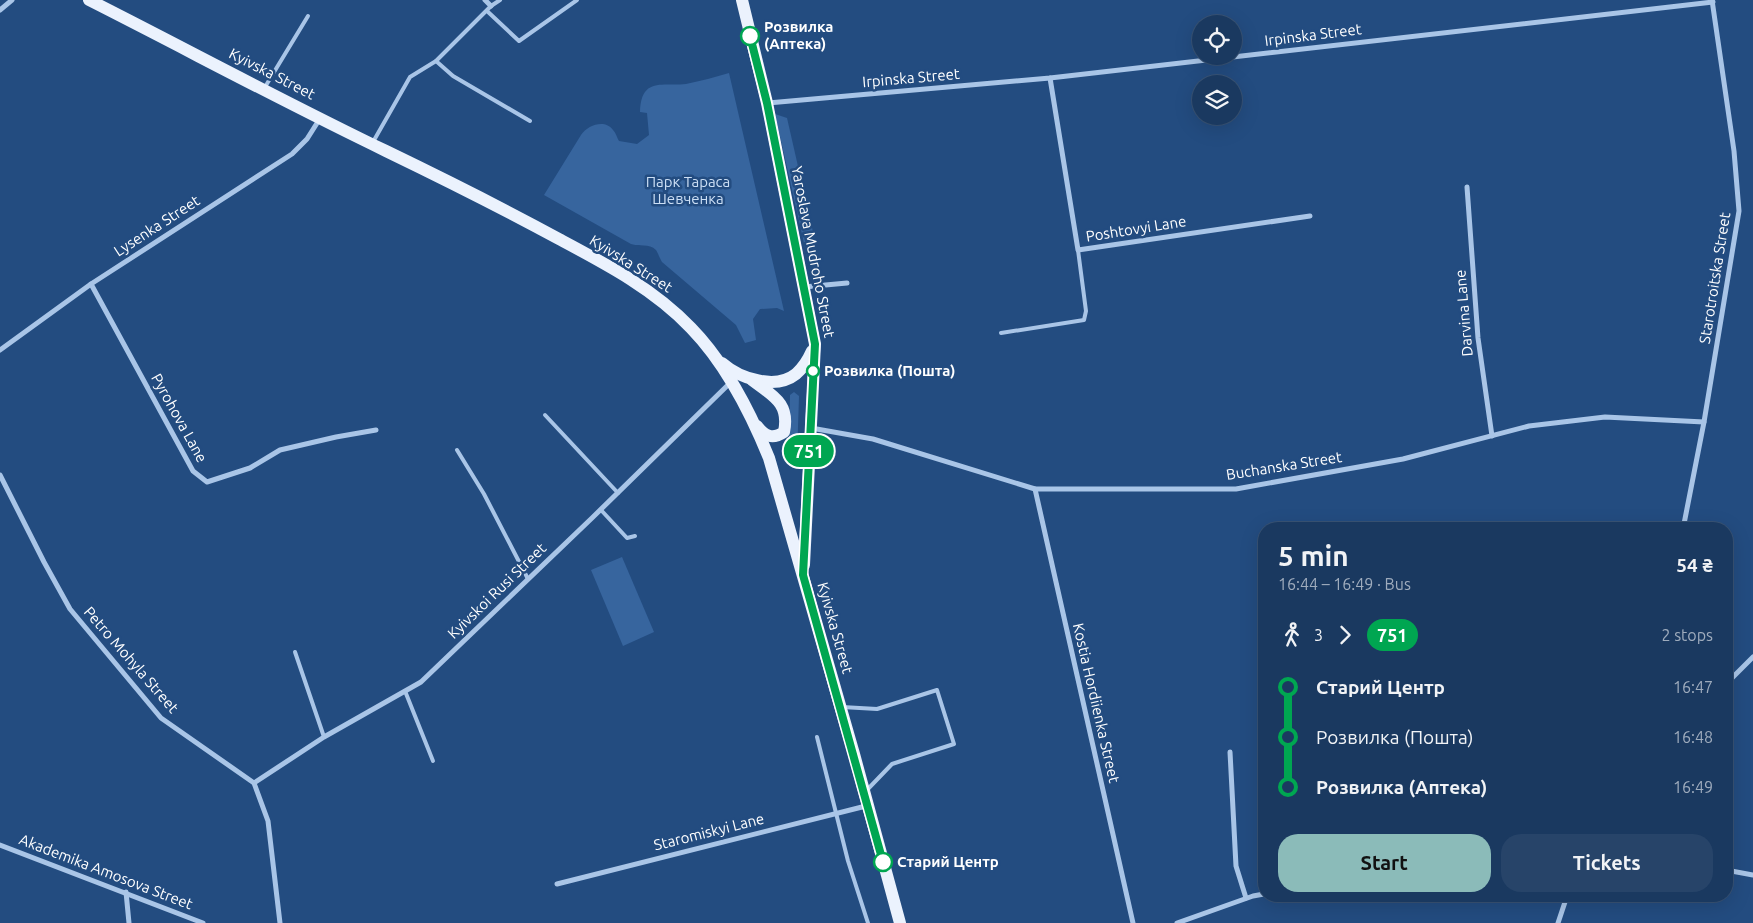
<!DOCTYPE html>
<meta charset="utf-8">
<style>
:root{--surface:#1a3960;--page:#274469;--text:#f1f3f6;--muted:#9facbd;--line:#385375;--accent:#8bbbb9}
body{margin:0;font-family:Ubuntu,sans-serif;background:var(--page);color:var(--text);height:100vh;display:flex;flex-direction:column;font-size:19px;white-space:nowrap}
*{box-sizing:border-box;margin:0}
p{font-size:16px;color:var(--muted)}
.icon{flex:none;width:28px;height:28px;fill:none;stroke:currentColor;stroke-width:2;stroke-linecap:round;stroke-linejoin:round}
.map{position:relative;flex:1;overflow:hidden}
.sheet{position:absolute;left:1258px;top:522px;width:475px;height:380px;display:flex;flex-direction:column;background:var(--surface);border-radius:20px;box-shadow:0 5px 20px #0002,0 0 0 1px var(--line)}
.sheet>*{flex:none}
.badge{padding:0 10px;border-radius:16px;font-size:18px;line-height:32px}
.tools{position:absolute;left:1192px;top:15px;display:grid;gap:10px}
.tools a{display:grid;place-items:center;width:50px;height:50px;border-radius:50%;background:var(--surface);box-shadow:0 5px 20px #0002,0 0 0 1px var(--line);font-size:25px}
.map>.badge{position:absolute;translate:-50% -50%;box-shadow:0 0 0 2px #fff}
.legs{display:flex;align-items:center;gap:8px;height:55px;padding:0 20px;font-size:16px}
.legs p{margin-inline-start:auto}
.head{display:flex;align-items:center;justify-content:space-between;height:85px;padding:0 20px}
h1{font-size:28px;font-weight:700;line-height:38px}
.action{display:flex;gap:10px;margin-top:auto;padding:10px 20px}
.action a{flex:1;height:58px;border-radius:20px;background:var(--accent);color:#111;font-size:20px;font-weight:700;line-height:58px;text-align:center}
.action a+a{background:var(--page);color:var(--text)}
ul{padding:0 20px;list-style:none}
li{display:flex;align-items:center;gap:18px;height:50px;font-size:19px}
li i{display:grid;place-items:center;width:8px;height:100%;margin:0 6px;background:currentColor}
li i::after{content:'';width:12px;height:12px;margin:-6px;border:4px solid;border-radius:50%;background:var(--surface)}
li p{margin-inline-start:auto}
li:first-child i{background:linear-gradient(#0000 50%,currentColor 0)}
li:last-child i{background:linear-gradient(currentColor 50%,#0000 0)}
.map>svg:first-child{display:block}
.green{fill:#37659e}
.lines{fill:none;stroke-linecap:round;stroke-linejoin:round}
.lane{stroke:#a9c5e7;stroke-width:4}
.street{stroke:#a9c5e7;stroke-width:5}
.primary{stroke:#ebf2fd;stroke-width:12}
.line-1-casing{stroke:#fff;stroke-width:11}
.line-1{stroke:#00a651;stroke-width:8}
.stop-1-dot{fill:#fff;stroke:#00a651;stroke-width:2.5}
.labels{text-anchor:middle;stroke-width:5;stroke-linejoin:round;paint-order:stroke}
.stop-label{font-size:15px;font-weight:bold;fill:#fff;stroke:#234c80;text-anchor:start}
.street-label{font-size:15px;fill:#fff;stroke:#234c80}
.park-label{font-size:15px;fill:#ccdff5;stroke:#234c80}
</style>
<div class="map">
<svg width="1753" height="923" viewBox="0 0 1753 923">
<rect width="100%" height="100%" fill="#234c80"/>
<g class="green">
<path d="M729,73L784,311L777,308L760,309L753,319L756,340L745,343L736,325L662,262C660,259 658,253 656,250C649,243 639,247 631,244L544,195L581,135C588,125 605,119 613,130C616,133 617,138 619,141L637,144L649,135L647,113L640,112C641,76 664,87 686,84C701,81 715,77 729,73Z"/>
<path d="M775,114L787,118L820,263L809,265Z"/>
<path d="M794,392L799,396L797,457L794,459L791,458L789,454L790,395Z"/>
<path d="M622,557L654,632L623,646L591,570Z"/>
</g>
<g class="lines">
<g class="lane">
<path d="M487,11L519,41L577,0"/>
<path d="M436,61L453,76L530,121"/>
<path d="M265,87L308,16"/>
<path d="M373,142L410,77L436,61L491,6L500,0"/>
<path d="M1001,333L1084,320L1086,311L1078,250"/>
<path d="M545,415L618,493"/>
<path d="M457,450L484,494L528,579"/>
<path d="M601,510L627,538L635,536"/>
<path d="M295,652L324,737"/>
<path d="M405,691L433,761"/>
<path d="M842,707L877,709L937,690L954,744L892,764L866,791"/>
<path d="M817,737L848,861L868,923"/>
</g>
<g class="street">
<path d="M485,0L491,6"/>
<path d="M0,10L12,0"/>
<path d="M1050,78L1078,250L1310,216"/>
<path d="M768,103L1050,78L1713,2"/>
<path d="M1467,187L1478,338L1492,436"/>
<path d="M91,284L193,471L207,482L250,468L280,450L336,437L376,430"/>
<path d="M804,287L847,283"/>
<path d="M0,350L91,284L292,154L307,139L319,120"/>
<path d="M811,428L873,439L1035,489H1236L1403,459L1529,426L1605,417L1704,422"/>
<path d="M0,475L44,562L70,609L161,718L254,783L268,821L280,923"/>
<path d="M1035,489L1133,923"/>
<path d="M1683,529L1704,422L1739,211L1734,151L1712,0"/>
<path d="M1726,684L1753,657"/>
<path d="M1230,752L1236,866L1246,898"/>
<path d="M254,783L324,737L421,682L592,518L731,382"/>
<path d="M0,845L203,923"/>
<path d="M1726,870L1753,875"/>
<path d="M557,884L866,806"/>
<path d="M126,892L129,923"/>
<path d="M1177,923L1253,896L1264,894"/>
<path d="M1558,923L1567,896"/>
</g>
<g class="primary">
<path d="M89,0C188,50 286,103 386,151C444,179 502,208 559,239C606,264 654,289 691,328C726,364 750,411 769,458L854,754L900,923"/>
<path d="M742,0L767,103L815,344L804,565"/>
<path d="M722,363C740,379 776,390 796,374C804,367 808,360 812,351"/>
<path d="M752,380C773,396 790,403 784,432C772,440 765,436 757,426"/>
</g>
</g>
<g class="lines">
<defs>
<path id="line-1" d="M750,36L767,103L815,344L803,575L883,862"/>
</defs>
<use href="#line-1" class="line-1-casing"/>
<use href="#line-1" class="line-1"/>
</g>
<g class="stop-1-dot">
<circle cx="750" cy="36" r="9"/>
<circle cx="813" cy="371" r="6"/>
<circle cx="883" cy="862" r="9"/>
</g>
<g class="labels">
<g class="stop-label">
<text x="764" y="32">Розвилка<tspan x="764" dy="17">(Аптека)</tspan></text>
<text x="824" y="376">Розвилка (Пошта)</text>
<text x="897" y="867">Старий Центр</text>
</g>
<g class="street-label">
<text transform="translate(1313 35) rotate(-7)" y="5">Irpinska Street</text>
<text transform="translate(272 74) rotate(27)" y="5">Kyivska Street</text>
<text transform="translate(911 78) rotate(-5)" y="5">Irpinska Street</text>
<text transform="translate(157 226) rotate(-33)" y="5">Lysenka Street</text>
<text transform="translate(1136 229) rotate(-9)" y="5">Poshtovyi Lane</text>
<text transform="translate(813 252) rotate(79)" y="5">Yaroslava Mudroho Street</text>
<text transform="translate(631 264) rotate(32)" y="5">Kyivska Street</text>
<text transform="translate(1715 278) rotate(-81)" y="5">Starotroitska Street</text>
<text transform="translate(1464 313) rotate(-95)" y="5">Darvina Lane</text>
<text transform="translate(179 418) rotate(61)" y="5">Pyrohova Lane</text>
<text transform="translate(1284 466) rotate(-9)" y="5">Buchanska Street</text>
<text transform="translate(497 591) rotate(-44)" y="5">Kyivskoi Rusi Street</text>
<text transform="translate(835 628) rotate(74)" y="5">Kyivska Street</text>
<text transform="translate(131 660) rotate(49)" y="5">Petro Mohyla Street</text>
<text transform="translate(1096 703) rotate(77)" y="5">Kostia Hordiienka Street</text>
<text transform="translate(709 832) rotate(-14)" y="5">Staromiskyi Lane</text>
<text transform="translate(106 872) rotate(21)" y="5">Akademika Amosova Street</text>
</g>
<g class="park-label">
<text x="688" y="187">Парк Тараса<tspan x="688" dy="17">Шевченка</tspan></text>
</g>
</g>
</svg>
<div class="tools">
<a><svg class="icon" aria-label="locate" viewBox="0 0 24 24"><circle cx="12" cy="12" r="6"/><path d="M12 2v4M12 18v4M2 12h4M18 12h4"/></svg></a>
<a><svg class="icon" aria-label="layers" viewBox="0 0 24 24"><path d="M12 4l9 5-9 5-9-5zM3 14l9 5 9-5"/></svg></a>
</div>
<b class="badge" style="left:809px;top:451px;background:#00a651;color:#fff">751</b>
<section class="sheet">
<div class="head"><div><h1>5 min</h1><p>16:44 – 16:49 · Bus</p></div><b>54 ₴</b></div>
<div class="legs"><svg class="icon" aria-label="walk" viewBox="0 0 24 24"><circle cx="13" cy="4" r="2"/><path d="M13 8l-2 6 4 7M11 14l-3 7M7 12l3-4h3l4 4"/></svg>3<svg class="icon" aria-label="forward" viewBox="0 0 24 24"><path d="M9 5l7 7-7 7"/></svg><b class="badge" style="background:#00a651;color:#fff">751</b><p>2 stops</p></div>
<ul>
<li><i style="color:#00a651"></i><b>Старий Центр</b><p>16:47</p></li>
<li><i style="color:#00a651"></i><span>Розвилка (Пошта)</span><p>16:48</p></li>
<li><i style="color:#00a651"></i><b>Розвилка (Аптека)</b><p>16:49</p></li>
</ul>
<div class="action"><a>Start</a><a>Tickets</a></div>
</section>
</div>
